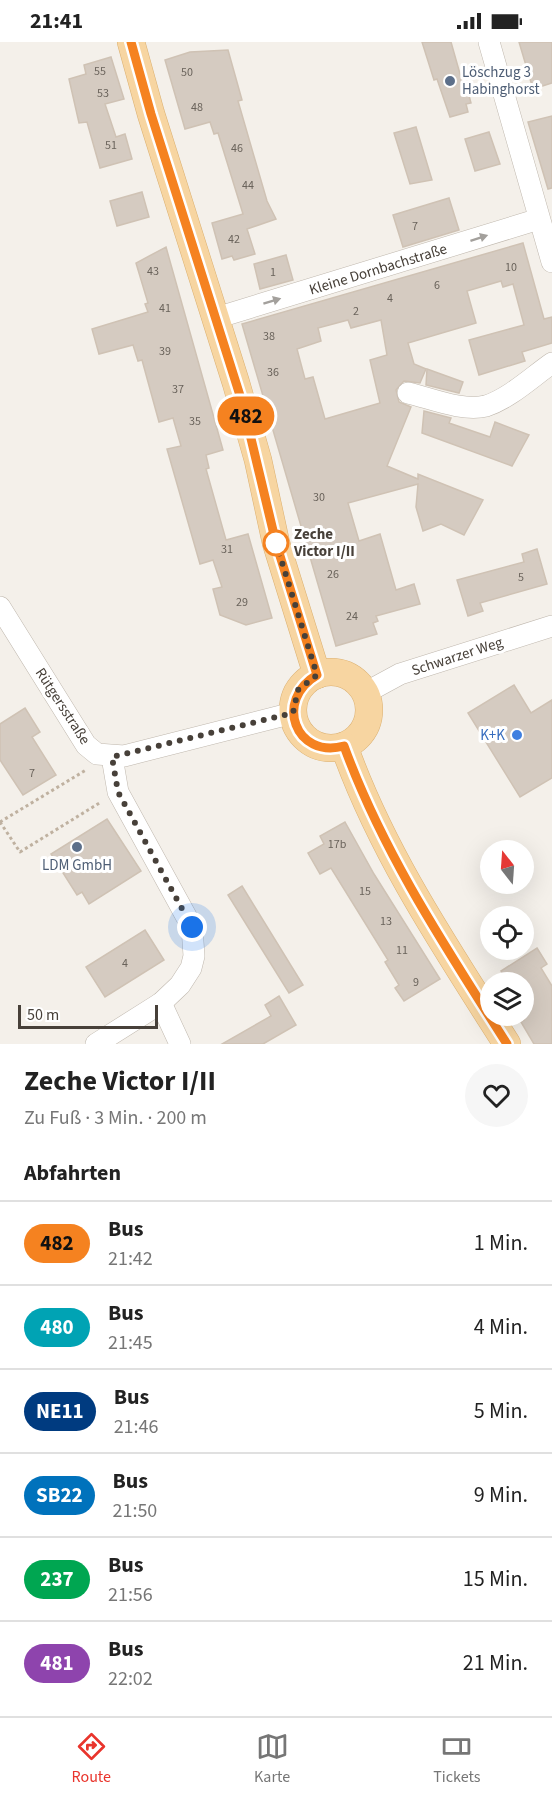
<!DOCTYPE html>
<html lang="de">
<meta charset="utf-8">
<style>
:root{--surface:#fff;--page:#f6f6f6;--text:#222;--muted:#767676;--line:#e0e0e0;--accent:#e9342c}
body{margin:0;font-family:"Source Sans 3",sans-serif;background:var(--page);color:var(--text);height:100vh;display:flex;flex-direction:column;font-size:22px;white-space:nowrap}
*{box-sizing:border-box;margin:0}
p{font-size:20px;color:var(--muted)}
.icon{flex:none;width:33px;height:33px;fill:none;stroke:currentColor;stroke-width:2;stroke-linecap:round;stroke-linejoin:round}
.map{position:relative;height:1002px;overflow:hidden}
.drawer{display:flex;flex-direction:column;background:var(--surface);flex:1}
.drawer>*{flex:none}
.badge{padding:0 12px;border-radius:20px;font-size:21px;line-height:39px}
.needle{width:39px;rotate:343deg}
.fabs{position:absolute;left:480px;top:798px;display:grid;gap:12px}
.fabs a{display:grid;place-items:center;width:54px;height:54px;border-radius:50%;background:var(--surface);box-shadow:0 6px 24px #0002;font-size:30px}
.scale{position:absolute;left:18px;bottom:15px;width:140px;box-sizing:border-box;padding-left:6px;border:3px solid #474039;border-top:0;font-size:16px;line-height:21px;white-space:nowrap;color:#474039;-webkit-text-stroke:4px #fff;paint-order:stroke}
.you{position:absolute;width:30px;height:30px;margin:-15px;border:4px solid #fff;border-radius:50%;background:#1a73e8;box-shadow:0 0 0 9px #1a73e833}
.map>.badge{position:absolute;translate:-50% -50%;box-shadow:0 0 0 3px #fff}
h2{padding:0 24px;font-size:22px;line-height:54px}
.round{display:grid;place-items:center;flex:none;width:63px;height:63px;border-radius:32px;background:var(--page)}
.headline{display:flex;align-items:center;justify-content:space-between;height:102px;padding:0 24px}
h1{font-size:28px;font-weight:700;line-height:45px}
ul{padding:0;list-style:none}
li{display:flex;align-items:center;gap:18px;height:84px;padding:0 24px;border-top:2px solid var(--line)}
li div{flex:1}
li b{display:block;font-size:22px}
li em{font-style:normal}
li .badge{min-width:66px;font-weight:700;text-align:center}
.status{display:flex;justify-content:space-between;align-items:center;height:42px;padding:0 30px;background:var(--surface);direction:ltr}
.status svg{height:16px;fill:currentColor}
.dock{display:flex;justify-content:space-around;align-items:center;height:84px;border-top:2px solid var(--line);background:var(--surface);font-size:16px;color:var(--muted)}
.dock a{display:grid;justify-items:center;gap:3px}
.dock .active{color:var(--accent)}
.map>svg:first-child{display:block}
.building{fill:#d5cbc1;stroke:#cfc2b4;stroke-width:1.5;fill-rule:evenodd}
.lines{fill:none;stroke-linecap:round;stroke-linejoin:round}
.minor-casing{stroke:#bfb7ad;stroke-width:22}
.major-casing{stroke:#dbb071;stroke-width:28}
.path{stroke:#bfb1a0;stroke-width:3;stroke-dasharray:3 3;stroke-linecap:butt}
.minor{stroke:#fff;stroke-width:21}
.major{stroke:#f7d5a1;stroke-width:27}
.oneway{fill:#a3a09c}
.line-casing{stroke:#fff;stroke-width:14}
.line{stroke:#f58220;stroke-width:9}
.walk{stroke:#474039;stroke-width:6;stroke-dasharray:0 10.8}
.service-dot{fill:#5c6f8a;stroke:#fff;stroke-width:2}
.stop-dot{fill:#fff;stroke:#f58220;stroke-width:3}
.shop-dot{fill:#3f7fe0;stroke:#fff;stroke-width:2}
.labels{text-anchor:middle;stroke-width:6;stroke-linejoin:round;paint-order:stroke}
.number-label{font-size:12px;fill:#6a635b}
.service-label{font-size:15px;fill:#4e5e75;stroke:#fff;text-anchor:start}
.street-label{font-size:15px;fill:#474039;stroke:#fff}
.stop-label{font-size:15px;font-weight:bold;fill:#474039;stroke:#fff;text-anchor:start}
.shop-label{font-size:15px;fill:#366cbe;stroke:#fff;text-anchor:end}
</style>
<div class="status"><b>21:41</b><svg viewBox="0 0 49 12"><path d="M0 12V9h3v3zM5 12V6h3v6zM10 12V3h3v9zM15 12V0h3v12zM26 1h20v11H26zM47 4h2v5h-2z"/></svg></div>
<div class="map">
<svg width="552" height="1002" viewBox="0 0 552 1002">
<rect width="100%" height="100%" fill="#f4f0ea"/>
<g class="building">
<path d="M422,0H451L464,46H467L471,61L466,62L468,70L450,75L437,37L434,38Z"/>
<path d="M519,0H552V41L533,47Z"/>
<path d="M228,8L242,58L238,59L267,159L276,177L247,187L255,212L234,218L232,214L222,217L212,181L243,172L218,91L214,92L210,80L185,87L165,18L190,10Z"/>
<path d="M111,15L124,57L105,62L116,95L125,92L132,117L100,126L87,80L79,81L69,37L86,32L84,23Z"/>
<path d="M552,74V146L548,147L528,80Z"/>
<path d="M416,85L432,138L410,142L394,91Z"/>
<path d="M489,90L500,122L475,129L465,97Z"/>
<path d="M142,150L149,175L117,184L110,159Z"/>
<path d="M449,156L459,188L403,205L393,173Z"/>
<path d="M523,201L544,277L552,275V301L522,310L525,319L479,333L469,298L524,283L513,242L503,245L501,239L467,249L476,281L408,301L414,322L426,327L420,341L404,339L396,348L399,360L411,365L387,424L418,437V432L483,458L464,493L441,482L423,489L416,465L418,442L348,461L359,499L380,492L396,548L414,542L420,562L376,574L378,579L373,581L377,592L336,604L242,282ZM348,278L351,286L381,278L387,313L370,318L380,361L325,377L313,335L305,337L297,307L321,299L318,286Z"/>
<path d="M166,205L223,408L206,413L209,426L206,427L226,498L248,492L272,576L246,583L220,573L213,547L222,545L213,518L200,522L167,407L181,404L173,376L159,380L142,318L138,319L133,303L99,312L92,287L148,270L145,262L148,261L136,221Z"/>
<path d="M286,213L293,238L260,247L254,222Z"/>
<path d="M427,327L463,340L459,351L426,343Z"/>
<path d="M424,369L451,376L449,381L490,395L495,380L529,393L512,424L422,391Z"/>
<path d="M537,507L547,542L480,561L483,569L468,574L457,538L524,520L522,512Z"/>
<path d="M514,643L531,671L552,658V736L520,755L468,671Z"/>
<path d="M25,666L40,690L32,695L56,733L23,753L0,718V682Z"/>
<path d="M107,777L141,829L89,862L82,850L77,853L51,812Z"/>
<path d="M345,780L374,832L440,937L404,959L395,946L399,943L385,920L388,918L331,826L320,832L308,811L324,802L320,794Z"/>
<path d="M242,844L303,943L289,951L228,853Z"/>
<path d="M145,888L164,918L105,955L86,925Z"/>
<path d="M537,906L547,922L541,926L552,944V1002H534L521,980L524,978V940H508L501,929Z"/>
<path d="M279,954L296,983L263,1002H222L271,974L265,963Z"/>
</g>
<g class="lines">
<defs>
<g id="minor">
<path d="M489,0L552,220"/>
<path d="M216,276L539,177"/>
<path d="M408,351C430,356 463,370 486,364C510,356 532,335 552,321"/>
<path d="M0,565L86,703L97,712L124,714L293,671"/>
<path d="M365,651L400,632L552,584"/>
<path d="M161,961L180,1002"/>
<path d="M96,1002L161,961L180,943L191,926L194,914L192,885L118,750L112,715"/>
</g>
<g id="major">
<path d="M131,0L151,72L236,341L258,418L276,501L317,633"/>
<circle cx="331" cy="668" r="38"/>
<path d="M344,704C382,811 446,906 507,1002"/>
</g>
</defs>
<use href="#minor" class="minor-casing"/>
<use href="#major" class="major-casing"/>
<g class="path">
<path d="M0,780L20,810L101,760"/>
<path d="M0,780L86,728"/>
</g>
<use href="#minor" class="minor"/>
<use href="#major" class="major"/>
</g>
<defs><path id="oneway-solid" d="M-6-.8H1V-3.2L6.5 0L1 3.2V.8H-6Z" transform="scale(1.5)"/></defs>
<g class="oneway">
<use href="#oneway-solid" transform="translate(479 196) rotate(-18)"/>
<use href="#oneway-solid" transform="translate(272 259) rotate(-17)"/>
</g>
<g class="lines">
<defs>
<path id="line" d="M131,0L151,72L243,363L276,501L317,633C274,658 295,717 344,704C383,811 446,906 507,1002"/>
</defs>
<use href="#line" class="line-casing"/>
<use href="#line" class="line"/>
<path class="walk" d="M192,885L118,750L112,715L293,671L298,648L317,633L276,501"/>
</g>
<g class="service-dot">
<circle cx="450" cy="39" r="6"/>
<circle cx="77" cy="805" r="6"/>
</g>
<circle class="stop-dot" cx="276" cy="501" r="12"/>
<circle class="shop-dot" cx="517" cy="693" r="6"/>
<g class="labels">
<g class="number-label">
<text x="100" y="33">55</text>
<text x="187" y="34">50</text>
<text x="103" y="55">53</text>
<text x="197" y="69">48</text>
<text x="111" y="107">51</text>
<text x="237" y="110">46</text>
<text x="248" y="147">44</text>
<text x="415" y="188">7</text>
<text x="234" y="201">42</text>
<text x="511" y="229">10</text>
<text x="153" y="233">43</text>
<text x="273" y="234">1</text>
<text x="437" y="247">6</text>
<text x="390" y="260">4</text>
<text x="165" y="270">41</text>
<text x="356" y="273">2</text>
<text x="269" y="298">38</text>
<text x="165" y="313">39</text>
<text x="273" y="334">36</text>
<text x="178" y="351">37</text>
<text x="195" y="383">35</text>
<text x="319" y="459">30</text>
<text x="227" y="511">31</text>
<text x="333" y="536">26</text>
<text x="521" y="539">5</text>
<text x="242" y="564">29</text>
<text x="352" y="578">24</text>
<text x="32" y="735">7</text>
<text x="337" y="806">17b</text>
<text x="365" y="853">15</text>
<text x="386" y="883">13</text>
<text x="402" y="912">11</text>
<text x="125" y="925">4</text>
<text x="416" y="944">9</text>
</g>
<g class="service-label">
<text x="462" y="35">Löschzug 3<tspan x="462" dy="17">Habinghorst</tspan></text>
<text x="77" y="828" text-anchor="middle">LDM GmbH</text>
</g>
<g class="street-label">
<text transform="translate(378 227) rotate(-17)" y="5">Kleine Dornbachstraße</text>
<text transform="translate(457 614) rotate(-18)" y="5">Schwarzer Weg</text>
<text transform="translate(63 664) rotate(57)" y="5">Rütgersstraße</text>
</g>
<g class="stop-label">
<text x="294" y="497">Zeche<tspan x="294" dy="17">Victor I/II</tspan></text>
</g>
<g class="shop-label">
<text x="505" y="698">K+K</text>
</g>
</g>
</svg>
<div class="fabs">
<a><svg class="needle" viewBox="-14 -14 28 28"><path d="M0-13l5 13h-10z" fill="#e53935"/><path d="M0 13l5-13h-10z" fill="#767676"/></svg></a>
<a><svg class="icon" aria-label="locate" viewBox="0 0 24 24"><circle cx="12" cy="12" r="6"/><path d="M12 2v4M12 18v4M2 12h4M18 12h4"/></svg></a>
<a><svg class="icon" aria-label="layers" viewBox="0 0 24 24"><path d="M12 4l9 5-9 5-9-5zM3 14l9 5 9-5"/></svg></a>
</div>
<div class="scale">50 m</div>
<div class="you" style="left:192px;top:885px"></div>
<b class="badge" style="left:246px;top:374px;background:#f58220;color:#111">482</b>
</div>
<section class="drawer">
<div class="headline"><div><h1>Zeche Victor I/II</h1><p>Zu Fuß · 3 Min. · 200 m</p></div><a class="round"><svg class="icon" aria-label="heart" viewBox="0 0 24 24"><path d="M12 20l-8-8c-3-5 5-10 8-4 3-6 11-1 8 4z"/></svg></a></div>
<h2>Abfahrten</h2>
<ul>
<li><span class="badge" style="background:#f58220;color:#111">482</span><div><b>Bus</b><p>21:42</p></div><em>1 Min.</em></li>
<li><span class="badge" style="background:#00a3b4;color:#fff">480</span><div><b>Bus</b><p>21:45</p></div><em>4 Min.</em></li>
<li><span class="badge" style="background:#003b80;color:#fff">NE11</span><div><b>Bus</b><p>21:46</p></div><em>5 Min.</em></li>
<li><span class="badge" style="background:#0072bc;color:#fff">SB22</span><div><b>Bus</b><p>21:50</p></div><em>9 Min.</em></li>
<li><span class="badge" style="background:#00a651;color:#fff">237</span><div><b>Bus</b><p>21:56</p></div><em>15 Min.</em></li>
<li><span class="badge" style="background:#8e44ad;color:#fff">481</span><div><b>Bus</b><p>22:02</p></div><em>21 Min.</em></li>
</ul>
</section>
<nav class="dock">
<a class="active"><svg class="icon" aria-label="directions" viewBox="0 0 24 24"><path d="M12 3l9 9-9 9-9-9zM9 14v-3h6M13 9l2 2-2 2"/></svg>Route</a>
<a><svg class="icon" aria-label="map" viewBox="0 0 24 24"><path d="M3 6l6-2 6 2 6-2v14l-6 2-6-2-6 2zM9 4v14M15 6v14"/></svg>Karte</a>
<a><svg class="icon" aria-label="tickets" viewBox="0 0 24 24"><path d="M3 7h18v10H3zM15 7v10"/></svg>Tickets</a>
</nav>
